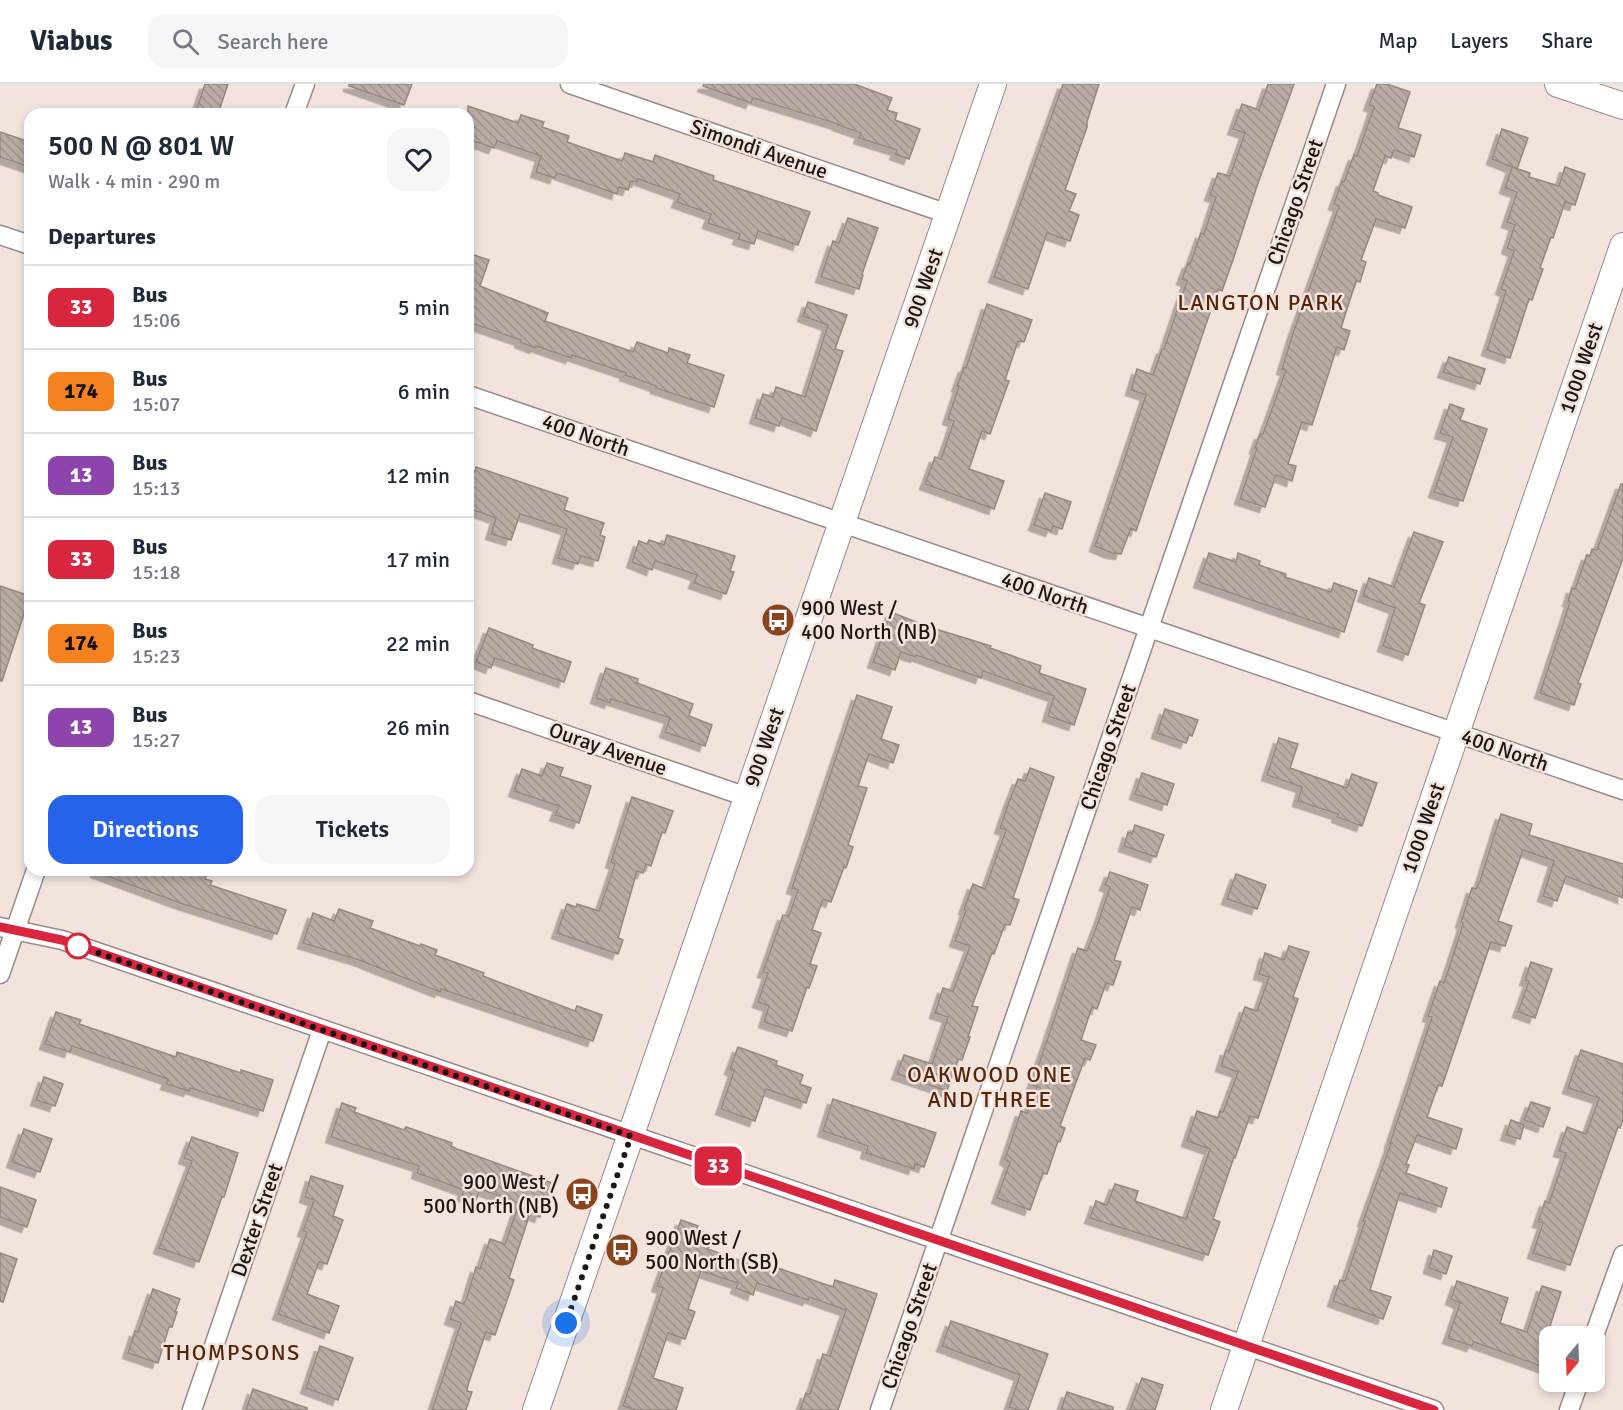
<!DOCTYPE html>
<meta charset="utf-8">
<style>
:root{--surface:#fff;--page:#f6f6f7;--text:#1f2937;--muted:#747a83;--line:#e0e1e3;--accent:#2563eb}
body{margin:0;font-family:Signika,sans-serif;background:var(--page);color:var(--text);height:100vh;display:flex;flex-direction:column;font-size:22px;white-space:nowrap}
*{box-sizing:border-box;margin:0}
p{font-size:20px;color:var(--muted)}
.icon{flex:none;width:33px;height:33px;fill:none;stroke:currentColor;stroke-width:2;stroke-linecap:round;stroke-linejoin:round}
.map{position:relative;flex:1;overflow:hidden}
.panel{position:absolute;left:24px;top:24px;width:450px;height:768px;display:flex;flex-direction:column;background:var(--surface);border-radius:18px;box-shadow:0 3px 9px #0003}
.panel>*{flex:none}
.badge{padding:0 12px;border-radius:9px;font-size:21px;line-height:39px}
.needle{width:39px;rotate:199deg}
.buttons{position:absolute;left:1539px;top:1242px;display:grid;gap:12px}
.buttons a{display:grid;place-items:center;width:66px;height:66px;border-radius:12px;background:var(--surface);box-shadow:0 3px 9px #0003;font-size:30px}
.you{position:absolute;width:30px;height:30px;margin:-15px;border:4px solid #fff;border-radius:50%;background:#1a73e8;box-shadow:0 0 0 9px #1a73e833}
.map>.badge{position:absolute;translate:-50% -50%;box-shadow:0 0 0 3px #fff}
h2{padding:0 24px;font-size:22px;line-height:54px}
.round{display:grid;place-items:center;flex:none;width:63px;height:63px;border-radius:18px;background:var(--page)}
.summary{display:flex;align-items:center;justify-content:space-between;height:102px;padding:0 24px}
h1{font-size:28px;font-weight:600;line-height:45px}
.cta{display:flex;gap:12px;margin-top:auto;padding:12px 24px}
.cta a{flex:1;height:69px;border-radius:18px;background:var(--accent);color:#fff;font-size:24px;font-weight:600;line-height:69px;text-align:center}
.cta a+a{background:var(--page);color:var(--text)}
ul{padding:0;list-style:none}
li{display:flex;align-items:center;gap:18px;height:84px;padding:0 24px;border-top:2px solid var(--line)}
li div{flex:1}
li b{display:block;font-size:22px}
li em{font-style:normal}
li .badge{min-width:66px;font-weight:700;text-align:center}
header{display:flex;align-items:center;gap:36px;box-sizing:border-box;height:84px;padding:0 30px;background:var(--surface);border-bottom:2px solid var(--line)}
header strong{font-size:28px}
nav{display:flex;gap:33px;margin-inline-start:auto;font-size:21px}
.search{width:420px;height:54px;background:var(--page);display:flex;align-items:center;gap:15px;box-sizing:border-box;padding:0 21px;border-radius:18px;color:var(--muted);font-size:22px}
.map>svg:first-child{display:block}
.building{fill:url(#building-back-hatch);stroke:#958781;stroke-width:1.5;filter:url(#shadow)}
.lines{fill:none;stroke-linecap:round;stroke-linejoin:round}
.street-casing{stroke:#988b84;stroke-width:21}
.secondary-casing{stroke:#988b84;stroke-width:28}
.street{stroke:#fff;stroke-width:18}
.secondary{stroke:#fff;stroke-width:26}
.line-casing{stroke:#fff;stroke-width:14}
.line{stroke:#d7263d;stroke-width:9}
.walk{stroke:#1b1613;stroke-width:6;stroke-dasharray:0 10.8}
.stop-dot{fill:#fff;stroke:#d7263d;stroke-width:3}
.labels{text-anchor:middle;stroke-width:5;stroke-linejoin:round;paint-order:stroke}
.street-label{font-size:21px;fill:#1b1613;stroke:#f2e3dc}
.poi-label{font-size:21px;fill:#1b1613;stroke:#f2e3dc;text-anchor:start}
.neighbourhood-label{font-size:22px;letter-spacing:1.5px;fill:#542409;stroke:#f2e3dc}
</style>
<header>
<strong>Viabus</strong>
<div class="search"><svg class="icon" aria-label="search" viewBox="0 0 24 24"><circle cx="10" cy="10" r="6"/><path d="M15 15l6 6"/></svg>Search here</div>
<nav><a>Map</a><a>Layers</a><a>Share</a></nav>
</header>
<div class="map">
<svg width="1623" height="1326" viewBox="0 0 1623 1326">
<defs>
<pattern id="building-back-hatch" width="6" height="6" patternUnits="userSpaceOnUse" patternTransform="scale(1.5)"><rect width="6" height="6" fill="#baaca5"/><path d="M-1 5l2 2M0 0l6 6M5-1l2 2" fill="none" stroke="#9f938d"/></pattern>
<filter id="shadow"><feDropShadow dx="-5.5" dy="5.5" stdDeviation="0" flood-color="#0004"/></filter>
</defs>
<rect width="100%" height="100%" fill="#f2e3dc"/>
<g class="building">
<path d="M205,0H228L218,30H195Z"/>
<path d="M349,0H412L404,21L349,2Z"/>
<path d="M704,0H854L892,14L887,26L897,29L895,36L920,45L909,75L895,70L897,66L859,54L861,49L838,41V40L753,14L751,19L703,2Z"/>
<path d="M1063,0H1099L1087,38V43L1065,106L1076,110L1069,127L1079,131L1070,157L1047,149L1028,205L994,193Z"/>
<path d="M1268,0H1294L1257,102L1233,176L1222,207L1218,205L1136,447L1131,444L1121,470L1112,469L1095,462L1146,311L1131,306L1137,285L1153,291L1162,265H1164L1187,197L1182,195L1188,179L1190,180L1201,149L1204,150L1216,113L1210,111L1218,89L1230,92L1245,49L1233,45L1242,20L1259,26Z"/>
<path d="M1377,0H1387L1410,8L1398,44L1421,51L1414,73L1394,66L1391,74L1385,72L1373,107L1378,109V111L1412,123L1405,144L1376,135L1361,176L1366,178L1360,198L1356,197L1341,244L1350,247L1344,266L1337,263L1312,341L1302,338L1288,380L1296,382L1292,397L1276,391L1265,423L1240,415L1257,364H1255L1260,350H1263L1286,286L1282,285L1293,249L1339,122L1334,120L1342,97L1344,98L1354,71L1357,72L1374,23L1369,21Z"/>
<path d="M468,22L518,39L521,31L544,38L542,43L569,52L567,58L622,77L625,69L653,78L655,71L714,92L713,96L810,128L798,161L758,147L754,160L738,155L740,150L708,139L711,130L677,118L680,110L638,95L637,98L631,97L628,106L619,103L617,110L557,89L555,94L536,88L541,72L497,57L494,64L468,55Z"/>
<path d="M1502,45L1528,54L1517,85L1492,75Z"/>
<path d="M0,48L30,58V83L0,73Z"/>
<path d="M1512,83L1530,89L1529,93L1559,102L1565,83L1585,90L1575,121L1565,118L1553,154L1551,153L1540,184L1543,185L1532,216L1529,215L1510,274L1487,266L1506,207L1501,205L1514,167L1507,164L1515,141L1507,138L1517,108L1505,104Z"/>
<path d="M848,134L878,144L862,190L863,191L859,205L821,193L833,157L839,159Z"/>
<path d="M468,169L489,176L480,202L548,229L545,237L633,268L637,258L668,269L669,264L690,271L687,279L724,291L714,323L656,304V302L625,291L626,289L572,271L571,274L536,262L535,264L520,258L521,256L468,238Z"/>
<path d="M808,218L847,231L835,265L843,267L816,347L782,334L779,342L755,334L763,310L773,313L776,303L805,313L828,241L803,232Z"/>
<path d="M987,220L1032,236L1024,258L1018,257L1005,296L1009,297L990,350L982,347L969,385L1004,397L994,425L925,400L935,373L941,375L954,337L948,335L959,302H957L964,283L966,284Z"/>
<path d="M1449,273L1485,285L1480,300L1443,288Z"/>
<path d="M1450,320L1464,325L1460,336L1487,345L1463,417L1434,408L1453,353L1440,349Z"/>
<path d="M476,383L568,414L564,426L604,439L600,451L605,453L598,477L581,472L578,480L558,474L567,445L520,430L511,456L491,450L496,434L468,424V385L475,388Z"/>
<path d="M1621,400H1623V474L1578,599L1581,600L1574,621L1540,609L1570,518L1568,517L1572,504L1575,505L1587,471L1590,472L1592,465L1597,466Z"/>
<path d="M1045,409L1071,418L1062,445L1053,442L1051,447L1034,441Z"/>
<path d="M1414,448L1443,458L1419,519L1425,521L1408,571L1383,562L1395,524L1363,512L1369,494L1394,503Z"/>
<path d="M667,451L735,472L730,487L734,488L726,510L694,499L697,491L655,477L652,486L632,478L639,457L647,460L649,456L664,461Z"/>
<path d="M1209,469L1236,478L1238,469L1260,477L1259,481L1286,490L1285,493L1331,508L1334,499L1357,507L1344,548L1199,498Z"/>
<path d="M0,502L30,512L2,597H0Z"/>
<path d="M891,528L926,542L991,562L990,564L1041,582L1039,589L1086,605L1074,641L1048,632L1054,612L983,587L981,594L916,571V573L901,568L895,586L873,578Z"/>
<path d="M489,544L533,561L532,564L571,578L564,598L495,574L491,584L476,578Z"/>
<path d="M606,584L638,595L637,599L693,620L689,632L712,641L705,662L665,648L670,634L611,615L610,619L596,614Z"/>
<path d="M857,611L892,623L881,655L899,661L893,679L869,670L858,702L867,704L848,761L853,763L846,784L844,783L831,818L823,815L812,846L821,849L810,880L817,882L809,904L807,903L792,947L764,938L769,922L758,918L768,889L763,888L783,831L789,832L798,806L792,804Z"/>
<path d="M1165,625L1198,636L1192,652L1189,651L1186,659L1157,649Z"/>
<path d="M1279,654L1298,660L1290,684L1347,704L1352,690L1377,699L1362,742L1337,733L1338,730L1298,717L1302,703L1267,691Z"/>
<path d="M547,679L563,684L560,692L591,702L579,739L555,731L559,722L514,707L522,685L542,692Z"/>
<path d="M1030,684L1054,693L1013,814L1019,816L1010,841L1005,840L994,870L992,869L972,922L978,923L968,953H970L962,976L958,975L947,1007L897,990L904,971L932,980L948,933L935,929L943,904L953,907L970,862L955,857L966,826L964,825L973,800L985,805L1006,746L1000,744L1009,718L1018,695L1025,697Z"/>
<path d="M1142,689L1174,700L1167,721L1135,710Z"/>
<path d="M632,713L673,727L665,749L662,748L651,782L646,780L643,789L637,787L618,854L623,856L618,870L557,849L567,820L576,823L577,820L599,827L615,780L611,778Z"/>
<path d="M1501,730L1532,740L1529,751L1623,780V814L1566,792L1557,817L1543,812L1554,777L1523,766L1498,837L1512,842L1505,862L1491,858L1442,1002L1438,1001L1427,1033L1462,1045L1456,1065L1417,1051L1406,1080L1409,1081L1406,1089L1447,1104L1441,1123L1400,1109L1370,1206L1391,1213L1383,1235L1333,1217L1340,1196L1345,1197L1365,1137H1363L1391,1059H1390L1432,933L1428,932L1440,897L1444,899L1461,847L1463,839L1461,838L1472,804L1476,805L1480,797Z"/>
<path d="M1135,741L1164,751L1156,773L1124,762L1128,748L1132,750Z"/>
<path d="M96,786H188L206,792L205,795L212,797L210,801L286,826L277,850L180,819L96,788Z"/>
<path d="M1110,788L1148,801L1140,826L1132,823L1114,876L1121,878L1113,901L1106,899L1097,925L1092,923L1081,956L1096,961L1090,976L1085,974L1060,1042L1065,1044L1060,1058L1058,1057L1047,1090L1043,1089L1030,1126L997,1114L1010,1078L1005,1075L1021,1027L1027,1029L1037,1003L1032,1001L1078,864L1087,867L1099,836L1110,803L1105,801Z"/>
<path d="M1236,790L1266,801L1257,825L1227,815Z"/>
<path d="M339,825L373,837L370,844L420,862L421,860L437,866L435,871L484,889L483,892L575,927L577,922L602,931L593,957L441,905L440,908L359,876L303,859L313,829L334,837Z"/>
<path d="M1289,862L1309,868L1293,913L1298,915L1258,1034L1250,1032L1235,1074L1234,1073L1213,1135L1220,1138L1208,1171L1090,1134L1096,1117L1107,1121L1115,1100L1138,1107L1135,1117L1186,1135L1210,1065L1187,1057L1197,1027L1218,1034L1220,1027L1223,1028L1238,988L1221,982L1226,966L1229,967L1245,923L1257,927L1269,893L1259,890L1265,869L1284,876Z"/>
<path d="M1531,878L1552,885L1535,934L1518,928L1529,897L1525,896Z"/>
<path d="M56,928L81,936L79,940L176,973L177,968L241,989V986L273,996L263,1027L190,1004L189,1007L166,1000L168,995L72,962L70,968L45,960Z"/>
<path d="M738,963L777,977L776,981L803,991L800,1000L811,1004L806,1019L766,1005L755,1037L721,1025L734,987L730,985Z"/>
<path d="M1581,966L1623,980V1036L1620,1044L1618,1043L1570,1181L1533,1169L1543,1139L1538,1138L1545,1117L1549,1119L1566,1069L1559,1067L1567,1043L1586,1050L1599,1014L1568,1004Z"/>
<path d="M44,993L63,1000L55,1022L36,1016Z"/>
<path d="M833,1015L936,1049L924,1083L915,1080L914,1085L866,1069L868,1062L823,1047Z"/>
<path d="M1531,1018L1550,1024L1543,1043L1524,1036Z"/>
<path d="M342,1019L356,1024L354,1028L404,1046L406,1043L452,1059L451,1062L457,1065L552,1099L540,1133L530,1129L509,1194L514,1196L495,1251L486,1248L468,1301L467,1307L472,1308L466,1326H432L461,1239L450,1235L456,1217L463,1220L466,1216L476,1183L480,1185L490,1155L505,1160L519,1119L480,1105L476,1116L462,1111L464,1106L417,1089L419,1082L331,1053Z"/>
<path d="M1511,1036L1524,1041L1520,1055L1506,1051Z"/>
<path d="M24,1045L52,1055L40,1088L12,1078Z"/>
<path d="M192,1053L238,1069L224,1113H222L199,1178L159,1164L192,1077L184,1074Z"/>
<path d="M311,1092L343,1102L333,1132L343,1136L327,1180L319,1178L307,1210L339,1222L329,1249L278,1230L307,1148L303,1147L314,1116L305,1113Z"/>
<path d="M0,1103L36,1116L27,1143L0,1133Z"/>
<path d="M681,1136L698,1142L696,1146L713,1151L708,1165L741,1177L743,1172L833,1203L835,1196L877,1210L838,1326H800L806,1309L810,1310L823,1270L830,1272L846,1226L809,1213L808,1216L757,1199L753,1211L736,1204L738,1199L701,1187L688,1225L695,1228L685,1255L668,1249L653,1294L683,1304L676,1326H636L623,1322L663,1204L657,1202Z"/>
<path d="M1434,1166L1452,1172L1446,1190L1429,1184Z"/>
<path d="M0,1169L17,1175L3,1218L0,1217Z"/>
<path d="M1457,1197L1508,1214L1500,1239L1527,1248L1542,1202L1561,1208L1545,1258L1550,1259V1273L1546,1284L1474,1258L1472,1262L1448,1254L1460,1219L1451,1215Z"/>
<path d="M153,1205L180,1215L175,1228H177L172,1243H169L158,1279L128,1269L135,1247L138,1248Z"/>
<path d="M951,1237L1048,1270L1028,1326H1018L1009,1323L1020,1291L942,1262Z"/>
<path d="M320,1262L353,1274L338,1316L306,1304Z"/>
<path d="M1142,1294L1163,1301L1155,1326H1130Z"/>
<path d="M253,1305L307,1324V1326H246Z"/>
<path d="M1067,1308L1113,1323V1326H1061Z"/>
</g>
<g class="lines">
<defs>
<g id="street">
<path d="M570,0L948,130"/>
<path d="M294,30L305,0"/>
<path d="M0,151L30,161"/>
<path d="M468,311L1623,706"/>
<path d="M468,617L747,713"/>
<path d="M0,843L62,856L1434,1326"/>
<path d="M0,890L36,786"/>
<path d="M1594,1252L1623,1171"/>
<path d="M192,1326L322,946"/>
<path d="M880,1326L1336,0"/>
<path d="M1569,1326L1579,1298"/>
</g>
<g id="secondary">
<path d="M1558,0L1623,22"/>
<path d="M536,1326L993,0"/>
<path d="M1224,1326L1623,162"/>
</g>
</defs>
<use href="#street" class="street-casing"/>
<use href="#secondary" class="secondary-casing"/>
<use href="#street" class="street"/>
<use href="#secondary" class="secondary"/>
</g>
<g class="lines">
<defs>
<path id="line" d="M0,843L62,856L1434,1326"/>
</defs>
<use href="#line" class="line-casing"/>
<use href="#line" class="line"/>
<path class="walk" d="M78,862L631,1052L566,1239"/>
</g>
<defs>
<symbol id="bus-disc" viewBox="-11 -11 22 22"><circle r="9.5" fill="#89431d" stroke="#f2e3dc"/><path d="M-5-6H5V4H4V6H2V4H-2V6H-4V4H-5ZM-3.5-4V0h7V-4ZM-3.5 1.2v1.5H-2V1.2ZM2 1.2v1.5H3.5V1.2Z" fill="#fff"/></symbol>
</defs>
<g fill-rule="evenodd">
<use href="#bus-disc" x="759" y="517" width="38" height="38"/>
<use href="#bus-disc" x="563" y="1091" width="38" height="38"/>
<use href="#bus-disc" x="603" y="1147" width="38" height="38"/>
</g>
<circle class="stop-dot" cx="78" cy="862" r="12"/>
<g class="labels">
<g class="street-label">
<text transform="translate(759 65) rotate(19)" y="7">Simondi Avenue</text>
<text transform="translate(1295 118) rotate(-71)" y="7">Chicago Street</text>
<text transform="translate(923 204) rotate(-71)" y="7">900 West</text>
<text transform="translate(1581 284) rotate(-71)" y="7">1000 West</text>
<text transform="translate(586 351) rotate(19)" y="7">400 North</text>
<text transform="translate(1045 509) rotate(19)" y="7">400 North</text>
<text transform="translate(764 663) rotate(-71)" y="7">900 West</text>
<text transform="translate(1108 663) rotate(-71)" y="7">Chicago Street</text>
<text transform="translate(608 665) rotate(19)" y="7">Ouray Avenue</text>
<text transform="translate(1505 666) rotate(19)" y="7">400 North</text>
<text transform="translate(1423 744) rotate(-71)" y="7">1000 West</text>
<text transform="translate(257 1136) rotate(-71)" y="7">Dexter Street</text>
<text transform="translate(909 1242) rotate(-71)" y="7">Chicago Street</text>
</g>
<g class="poi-label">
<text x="801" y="531">900 West /<tspan x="801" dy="24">400 North (NB)</tspan></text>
<text x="559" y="1105" text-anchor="end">900 West /<tspan x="559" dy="24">500 North (NB)</tspan></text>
<text x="645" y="1161">900 West /<tspan x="645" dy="24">500 North (SB)</tspan></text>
</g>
<g class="neighbourhood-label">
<text x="1261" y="226">LANGTON PARK</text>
<text x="990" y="998">OAKWOOD ONE<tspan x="990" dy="25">AND THREE</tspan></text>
<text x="232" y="1276">THOMPSONS</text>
</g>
</g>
</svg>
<div class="buttons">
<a><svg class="needle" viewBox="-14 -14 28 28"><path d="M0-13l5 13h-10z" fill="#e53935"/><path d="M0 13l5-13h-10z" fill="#747a83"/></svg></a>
</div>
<div class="you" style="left:566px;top:1239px"></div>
<b class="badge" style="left:718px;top:1082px;background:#d7263d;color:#fff">33</b>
<section class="panel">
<div class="summary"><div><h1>500 N @ 801 W</h1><p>Walk · 4 min · 290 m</p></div><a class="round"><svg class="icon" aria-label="heart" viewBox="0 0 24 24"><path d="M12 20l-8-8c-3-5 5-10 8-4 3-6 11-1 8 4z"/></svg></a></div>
<h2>Departures</h2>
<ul>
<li><span class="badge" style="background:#d7263d;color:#fff">33</span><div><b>Bus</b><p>15:06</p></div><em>5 min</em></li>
<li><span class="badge" style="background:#f58220;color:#111">174</span><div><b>Bus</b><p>15:07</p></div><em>6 min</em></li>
<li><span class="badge" style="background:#8e44ad;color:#fff">13</span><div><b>Bus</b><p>15:13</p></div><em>12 min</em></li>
<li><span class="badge" style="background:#d7263d;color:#fff">33</span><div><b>Bus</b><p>15:18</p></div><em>17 min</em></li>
<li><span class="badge" style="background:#f58220;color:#111">174</span><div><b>Bus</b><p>15:23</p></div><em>22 min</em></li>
<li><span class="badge" style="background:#8e44ad;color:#fff">13</span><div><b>Bus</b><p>15:27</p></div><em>26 min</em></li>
</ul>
<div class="cta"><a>Directions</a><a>Tickets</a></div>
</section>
</div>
